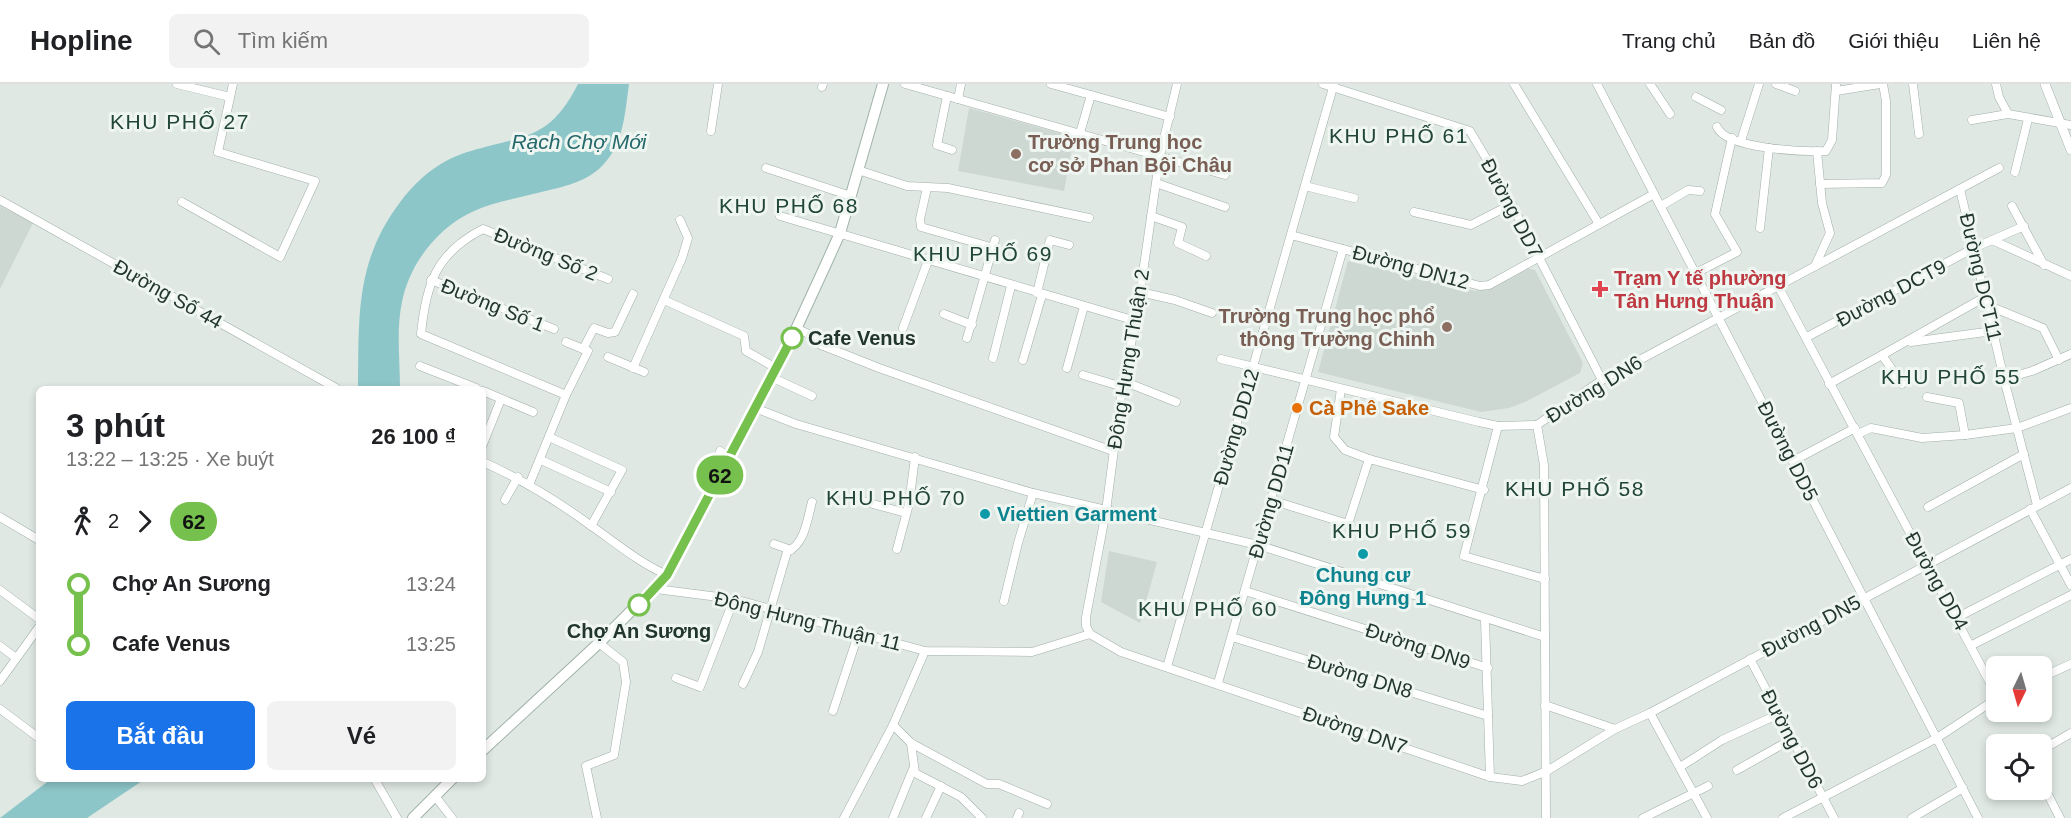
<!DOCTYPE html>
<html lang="vi">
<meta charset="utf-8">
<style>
:root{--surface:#fff;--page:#f2f2f2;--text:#202124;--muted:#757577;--line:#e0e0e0;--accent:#1a73e8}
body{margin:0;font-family:Arial,sans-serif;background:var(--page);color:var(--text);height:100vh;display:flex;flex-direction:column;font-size:22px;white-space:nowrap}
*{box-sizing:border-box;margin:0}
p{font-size:20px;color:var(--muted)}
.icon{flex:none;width:33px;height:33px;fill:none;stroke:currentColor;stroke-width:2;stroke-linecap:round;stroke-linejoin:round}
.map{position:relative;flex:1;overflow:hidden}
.sheet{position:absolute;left:36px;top:302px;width:450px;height:396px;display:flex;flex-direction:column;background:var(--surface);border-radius:9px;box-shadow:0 3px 9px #0003}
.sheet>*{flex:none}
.badge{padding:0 12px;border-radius:20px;font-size:21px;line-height:39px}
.needle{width:39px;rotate:185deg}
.buttons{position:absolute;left:1986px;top:572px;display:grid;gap:12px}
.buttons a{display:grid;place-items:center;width:66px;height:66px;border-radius:9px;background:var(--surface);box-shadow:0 3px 9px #0003;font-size:30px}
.map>.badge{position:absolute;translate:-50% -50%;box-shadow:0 0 0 3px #fff}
.legs{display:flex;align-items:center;gap:9px;height:66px;padding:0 30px;font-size:20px}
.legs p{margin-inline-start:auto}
.head{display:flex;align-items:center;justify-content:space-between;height:102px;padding:0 30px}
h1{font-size:33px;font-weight:700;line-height:45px}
.action{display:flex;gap:12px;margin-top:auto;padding:12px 30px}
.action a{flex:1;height:69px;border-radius:9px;background:var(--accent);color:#fff;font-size:24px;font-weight:700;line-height:69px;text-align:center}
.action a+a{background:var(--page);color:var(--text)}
ul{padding:0 30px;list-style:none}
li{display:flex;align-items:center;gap:21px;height:60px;font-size:22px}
li i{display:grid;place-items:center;width:9px;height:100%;margin:0 8px;background:currentColor}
li i::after{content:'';width:15px;height:15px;margin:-8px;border:4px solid;border-radius:50%;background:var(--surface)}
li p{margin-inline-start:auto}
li:first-child i{background:linear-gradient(#0000 50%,currentColor 0)}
li:last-child i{background:linear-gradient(currentColor 50%,#0000 0)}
header{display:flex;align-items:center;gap:36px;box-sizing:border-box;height:84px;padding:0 30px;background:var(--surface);border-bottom:2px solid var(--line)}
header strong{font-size:28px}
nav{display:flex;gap:33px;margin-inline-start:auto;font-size:21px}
.search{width:420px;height:54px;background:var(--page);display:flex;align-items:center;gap:15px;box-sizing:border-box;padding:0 21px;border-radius:9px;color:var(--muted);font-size:22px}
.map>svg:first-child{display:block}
.built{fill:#ced8d2}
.water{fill:#8dc6c8}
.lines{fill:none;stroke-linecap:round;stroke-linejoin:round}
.minor-casing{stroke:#a3afa9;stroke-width:9}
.tertiary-casing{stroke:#a3afa9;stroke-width:10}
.secondary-casing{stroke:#a0b3a9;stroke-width:12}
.minor{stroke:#fff;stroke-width:8}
.tertiary{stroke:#fff;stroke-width:9}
.secondary{stroke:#fff;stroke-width:10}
.line-1-casing{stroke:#fff;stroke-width:14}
.line-1{stroke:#76c04d;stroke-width:9}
.education-dot{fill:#8d6e63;stroke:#eff6f1;stroke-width:2}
.health-dot{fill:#e0444e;stroke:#eff6f1;stroke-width:2}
.stop-1-dot{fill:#fff;stroke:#76c04d;stroke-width:3}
.food-dot{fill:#e8710a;stroke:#eff6f1;stroke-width:2}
.culture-dot{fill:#0f9aa8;stroke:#eff6f1;stroke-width:2}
.labels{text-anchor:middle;stroke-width:6;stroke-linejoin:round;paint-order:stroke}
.education-label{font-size:20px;font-weight:bold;fill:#785e54;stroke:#eff6f1;text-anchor:start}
.street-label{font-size:20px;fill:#22362e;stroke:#eff6f1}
.health-label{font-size:20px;font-weight:bold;fill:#be3a42;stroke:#eff6f1;text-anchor:start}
.stop-label{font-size:20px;font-weight:bold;fill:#22362e;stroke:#eff6f1;text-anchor:start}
.food-label{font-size:20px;font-weight:bold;fill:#c56008;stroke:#eff6f1;text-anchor:start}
.culture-label{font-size:20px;font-weight:bold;fill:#0d838f;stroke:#eff6f1;text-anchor:start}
.neighbourhood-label{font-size:21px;letter-spacing:1.5px;fill:#214638;stroke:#eff6f1}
.water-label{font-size:21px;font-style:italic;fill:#24686b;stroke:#eff6f1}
</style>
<header>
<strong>Hopline</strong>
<div class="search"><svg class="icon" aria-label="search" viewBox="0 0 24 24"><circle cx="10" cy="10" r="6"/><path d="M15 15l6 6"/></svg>Tìm kiếm</div>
<nav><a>Trang chủ</a><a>Bản đồ</a><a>Giới thiệu</a><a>Liên hệ</a></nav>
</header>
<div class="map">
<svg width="2071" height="734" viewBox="0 0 2071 734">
<rect width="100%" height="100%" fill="#dfe8e3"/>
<g class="built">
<path d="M969,24L1074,53L1064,107L958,87Z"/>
<path d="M0,122L33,139L0,205Z"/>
<path d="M1348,177L1475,207L1485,205L1526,184L1535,186L1583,279L1580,289L1527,317L1509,324L1481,328L1318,288Z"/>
<path d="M1109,467L1157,478L1140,539L1101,518Z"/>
</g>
<g class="water">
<path d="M578,0H629C625,28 624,59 603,81C585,100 557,104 533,110C513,115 491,119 472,128C437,144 409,181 402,218C396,246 400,276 400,304H358C359,232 355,177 401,117C419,93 442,75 471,67C524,51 549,57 578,0Z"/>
<path d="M51,695V694L145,695L87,734H0Z"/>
</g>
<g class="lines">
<defs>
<g id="minor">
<path d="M177,0L230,13"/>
<path d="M905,0L1225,91"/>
<path d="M1051,0L1170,33"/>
<path d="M1323,0L1470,47L1499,96L1602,296"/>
<path d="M1514,0L1599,140"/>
<path d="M1597,0L1978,734"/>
<path d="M1650,0L1670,30"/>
<path d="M1776,0L1795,7"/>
<path d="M1913,0L1919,50"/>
<path d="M1996,0L1999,13L2008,30L2071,41"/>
<path d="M822,3L823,0"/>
<path d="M1836,7L1880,0"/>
<path d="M947,12L937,61L952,66"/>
<path d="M1696,13L1721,26"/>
<path d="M958,15L961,0"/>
<path d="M1972,36L2008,30"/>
<path d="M1717,43C1726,65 1804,68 1826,67L1832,56L1836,0"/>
<path d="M711,47L718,0"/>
<path d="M1080,49L1091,11"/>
<path d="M1741,57L1759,0"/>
<path d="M766,84L851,112"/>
<path d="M858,86L907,102L948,104L1089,134"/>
<path d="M2015,88L2028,35"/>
<path d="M1156,99L1225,123"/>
<path d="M1820,100L1882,99L1886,91V17L1883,0"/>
<path d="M1305,102L1354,114"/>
<path d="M927,104L920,135L921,143L994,164"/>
<path d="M1960,105L2004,295L2037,421"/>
<path d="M0,116L336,304"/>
<path d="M182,118L280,173L315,97L218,68L233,0"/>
<path d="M1661,122L1688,106L1700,107"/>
<path d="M2012,122L2044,181"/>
<path d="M1414,128L1471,141L1512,120"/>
<path d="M780,132L1136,237"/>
<path d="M1151,132L1182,143L1178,159L1206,172"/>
<path d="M1760,144L1769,64"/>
<path d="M1291,151L1480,202L1489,201L1654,110"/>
<path d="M1992,156L2071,192"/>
<path d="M1815,182L1830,149L1822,119L1817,67"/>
<path d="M1696,189L1737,168L1715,130L1732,54"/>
<path d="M431,196L554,245"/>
<path d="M1778,202L1996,610"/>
<path d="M1140,208L1175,216L1212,229"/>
<path d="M1037,209L1050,156L1069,161"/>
<path d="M664,216L744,252L746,267L776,284"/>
<path d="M1987,221L2043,244L2059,276"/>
<path d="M944,230L972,241"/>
<path d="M796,244L819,255L821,261L879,284L1113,367"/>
<path d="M903,244L929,174"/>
<path d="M1807,253L1974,164L2024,142"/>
<path d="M967,254L995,156"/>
<path d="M1911,258L1993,247"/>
<path d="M583,265L594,244L608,249L615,248L633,210"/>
<path d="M608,273L644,288"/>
<path d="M993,274L1011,202"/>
<path d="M1221,275L1479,338L1498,342L1537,341"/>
<path d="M1023,276L1042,211"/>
<path d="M420,282L476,304"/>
<path d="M633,284L682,174L688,154L680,136"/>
<path d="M1067,284L1084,222"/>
<path d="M1083,291L1123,303"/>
<path d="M771,293L812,312"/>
<path d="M2004,295L2032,287L2071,270"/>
<path d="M1123,297L1176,318"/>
<path d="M1829,300L1882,271"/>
<path d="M1902,300L1882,271L1985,213"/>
<path d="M1341,305L1334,353L1345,366L1369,375"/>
<path d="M483,307L533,328"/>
<path d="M566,311L421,250C426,200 436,169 483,145L608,195"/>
<path d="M1927,313L1959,319L1965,351L2017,344L2071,324"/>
<path d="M755,324L796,340L1033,409L1258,461L1545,553"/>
<path d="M1537,341L1602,296L1999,84"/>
<path d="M1537,341L1544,381L1546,734"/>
<path d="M1498,342L1464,472L1545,495"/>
<path d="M1858,350L1871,344L1922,354L1965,351"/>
<path d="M549,353L622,386L591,442"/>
<path d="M483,360L501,315"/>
<path d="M720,367L730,373"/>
<path d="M541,376L611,408"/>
<path d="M1793,377L1855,344"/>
<path d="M483,378C521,395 556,416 590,441C616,459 638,478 667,491"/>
<path d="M529,401L566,311L588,267L566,258"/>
<path d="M505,416L518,393"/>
<path d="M1271,416L1348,440L1369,375L1484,406"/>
<path d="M862,417L906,429"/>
<path d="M1928,423L2024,370"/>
<path d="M2030,425L2071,501"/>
<path d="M0,433L39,456"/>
<path d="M774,460L791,466"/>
<path d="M897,465L909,420L915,373"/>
<path d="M656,505L734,515L925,567L1032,568L1090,550"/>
<path d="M0,506L39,535"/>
<path d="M1245,507L1488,584"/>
<path d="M1004,517L1018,459L1033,409"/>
<path d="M1958,533L2071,475"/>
<path d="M1485,536L1490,693"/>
<path d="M1090,550L1121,568L1490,693L1522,697L1547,687L1615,645L1650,629L2071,404"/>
<path d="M1090,550L1086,542V533L1106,427L1123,297L1136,237L1160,71L1177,0"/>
<path d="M1232,553L1488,632"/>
<path d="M1972,561L2071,511"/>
<path d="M0,562L16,574"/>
<path d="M1750,575L1834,734"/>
<path d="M1167,583L1334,0"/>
<path d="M2042,593L2071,580"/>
<path d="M676,594L700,603L734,515"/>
<path d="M0,597L39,543"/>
<path d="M1218,599L1343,165"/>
<path d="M743,600L758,568L787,468C805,460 807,436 812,418"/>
<path d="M1545,621L1615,645"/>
<path d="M0,625L39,654"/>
<path d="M833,627L858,551"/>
<path d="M1650,629L1707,734"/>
<path d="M893,641L911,659L987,700H999L1047,720"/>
<path d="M911,659L915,689L961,713L982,734"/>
<path d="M2042,666L2071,649"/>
<path d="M1680,683L1722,656L1779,630"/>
<path d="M1737,686L1792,655"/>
<path d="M374,694L397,734"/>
<path d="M2042,699L2060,734"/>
<path d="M435,712L452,734"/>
<path d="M597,734L586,682L614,671L626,598L623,578L599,559"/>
<path d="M844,734L893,641L925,567"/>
<path d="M893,734L913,685"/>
<path d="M926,734L941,702"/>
<path d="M1017,734L1019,729"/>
<path d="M1643,734L1708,702"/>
<path d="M1783,734L1937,654L1996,615"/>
<path d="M1912,734L1963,704"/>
</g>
<path id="tertiary" d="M2045,0L2071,66"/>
<g id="secondary">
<path d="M483,666L599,559L667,491L791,256L826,180L840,149L883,0"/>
<path d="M413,734L453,694"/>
</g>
</defs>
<use href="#minor" class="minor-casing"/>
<use href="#tertiary" class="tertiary-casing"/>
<use href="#secondary" class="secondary-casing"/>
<use href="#minor" class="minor"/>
<use href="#tertiary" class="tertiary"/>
<use href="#secondary" class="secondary"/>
</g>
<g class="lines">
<defs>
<path id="line-1" d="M639,521L667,491L792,254"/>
</defs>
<use href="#line-1" class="line-1-casing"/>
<use href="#line-1" class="line-1"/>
</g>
<g class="education-dot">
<circle cx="1016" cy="70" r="6"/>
<circle cx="1447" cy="243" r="6"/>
</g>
<path class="health-dot" d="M1597 196h6v6h6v6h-6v6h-6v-6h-6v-6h6z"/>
<g class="stop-1-dot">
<circle cx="792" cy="254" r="10"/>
<circle cx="639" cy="521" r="10"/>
</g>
<circle class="food-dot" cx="1297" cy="324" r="6"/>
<g class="culture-dot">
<circle cx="985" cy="430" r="6"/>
<circle cx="1363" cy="470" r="6"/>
</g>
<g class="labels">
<g class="education-label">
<text x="1028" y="65">Trường Trung học<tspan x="1028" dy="23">cơ sở Phan Bội Châu</tspan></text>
<text x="1435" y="239" text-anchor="end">Trường Trung học phổ<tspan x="1435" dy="23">thông Trường Chinh</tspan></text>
</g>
<g class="street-label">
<text transform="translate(1512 124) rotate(62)" y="7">Đường DD7</text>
<text transform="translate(546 170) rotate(22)" y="7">Đường Số 2</text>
<text transform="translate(1411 183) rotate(15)" y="7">Đường DN12</text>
<text transform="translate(1981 193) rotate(77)" y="7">Đường DCT11</text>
<text transform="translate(1891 209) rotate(-28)" y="7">Đường DCT9</text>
<text transform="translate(168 210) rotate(29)" y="7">Đường Số 44</text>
<text transform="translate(493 221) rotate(22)" y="7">Đường Số 1</text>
<text transform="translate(1128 275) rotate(-81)" y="7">Đông Hưng Thuận 2</text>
<text transform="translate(1594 305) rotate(-32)" y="7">Đường DN6</text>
<text transform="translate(1236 343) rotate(-74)" y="7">Đường DD12</text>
<text transform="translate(1788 367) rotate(63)" y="7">Đường DD5</text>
<text transform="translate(1271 417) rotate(-74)" y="7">Đường DD11</text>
<text transform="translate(1937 497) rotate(61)" y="7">Đường DD4</text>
<text transform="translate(808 537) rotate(14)" y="7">Đông Hưng Thuận 11</text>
<text transform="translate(1811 542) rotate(-28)" y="7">Đường DN5</text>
<text transform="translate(1418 562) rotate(18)" y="7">Đường DN9</text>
<text transform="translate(1360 592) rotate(17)" y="7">Đường DN8</text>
<text transform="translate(1355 646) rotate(19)" y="7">Đường DN7</text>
<text transform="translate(1792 655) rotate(62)" y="7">Đường DD6</text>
</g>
<g class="health-label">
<text x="1614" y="201">Trạm Y tế phường<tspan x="1614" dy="23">Tân Hưng Thuận</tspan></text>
</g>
<g class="stop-label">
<text x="808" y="261">Cafe Venus</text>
<text x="639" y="554" text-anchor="middle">Chợ An Sương</text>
</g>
<g class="food-label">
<text x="1309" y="331">Cà Phê Sake</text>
</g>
<g class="culture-label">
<text x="997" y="437">Viettien Garment</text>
<text x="1363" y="498" text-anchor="middle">Chung cư<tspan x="1363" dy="23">Đông Hưng 1</tspan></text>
</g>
<g class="neighbourhood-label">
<text x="180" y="45">KHU PHỐ 27</text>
<text x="1399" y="59">KHU PHỐ 61</text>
<text x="789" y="129">KHU PHỐ 68</text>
<text x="983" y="177">KHU PHỐ 69</text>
<text x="1951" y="300">KHU PHỐ 55</text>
<text x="1575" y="412">KHU PHỐ 58</text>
<text x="896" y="421">KHU PHỐ 70</text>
<text x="1402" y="454">KHU PHỐ 59</text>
<text x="1208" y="532">KHU PHỐ 60</text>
</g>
<g class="water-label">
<text x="579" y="65">Rạch Chợ Mới</text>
</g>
</g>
</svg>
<div class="buttons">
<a><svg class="needle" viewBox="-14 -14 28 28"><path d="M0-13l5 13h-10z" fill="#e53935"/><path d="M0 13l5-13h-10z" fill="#757577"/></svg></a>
<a><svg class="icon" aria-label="locate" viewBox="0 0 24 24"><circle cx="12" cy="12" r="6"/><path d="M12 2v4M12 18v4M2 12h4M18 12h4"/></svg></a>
</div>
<b class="badge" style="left:720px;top:391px;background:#76c04d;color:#111">62</b>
<section class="sheet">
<div class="head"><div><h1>3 phút</h1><p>13:22 – 13:25 · Xe buýt</p></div><b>26 100 ₫</b></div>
<div class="legs"><svg class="icon" aria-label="walk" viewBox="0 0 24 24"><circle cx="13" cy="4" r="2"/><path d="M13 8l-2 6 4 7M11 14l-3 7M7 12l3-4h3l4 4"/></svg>2<svg class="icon" aria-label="forward" viewBox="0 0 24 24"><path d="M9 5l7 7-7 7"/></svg><b class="badge" style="background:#76c04d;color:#111">62</b></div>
<ul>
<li><i style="color:#76c04d"></i><b>Chợ An Sương</b><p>13:24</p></li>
<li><i style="color:#76c04d"></i><b>Cafe Venus</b><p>13:25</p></li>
</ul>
<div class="action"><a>Bắt đầu</a><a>Vé</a></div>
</section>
</div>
